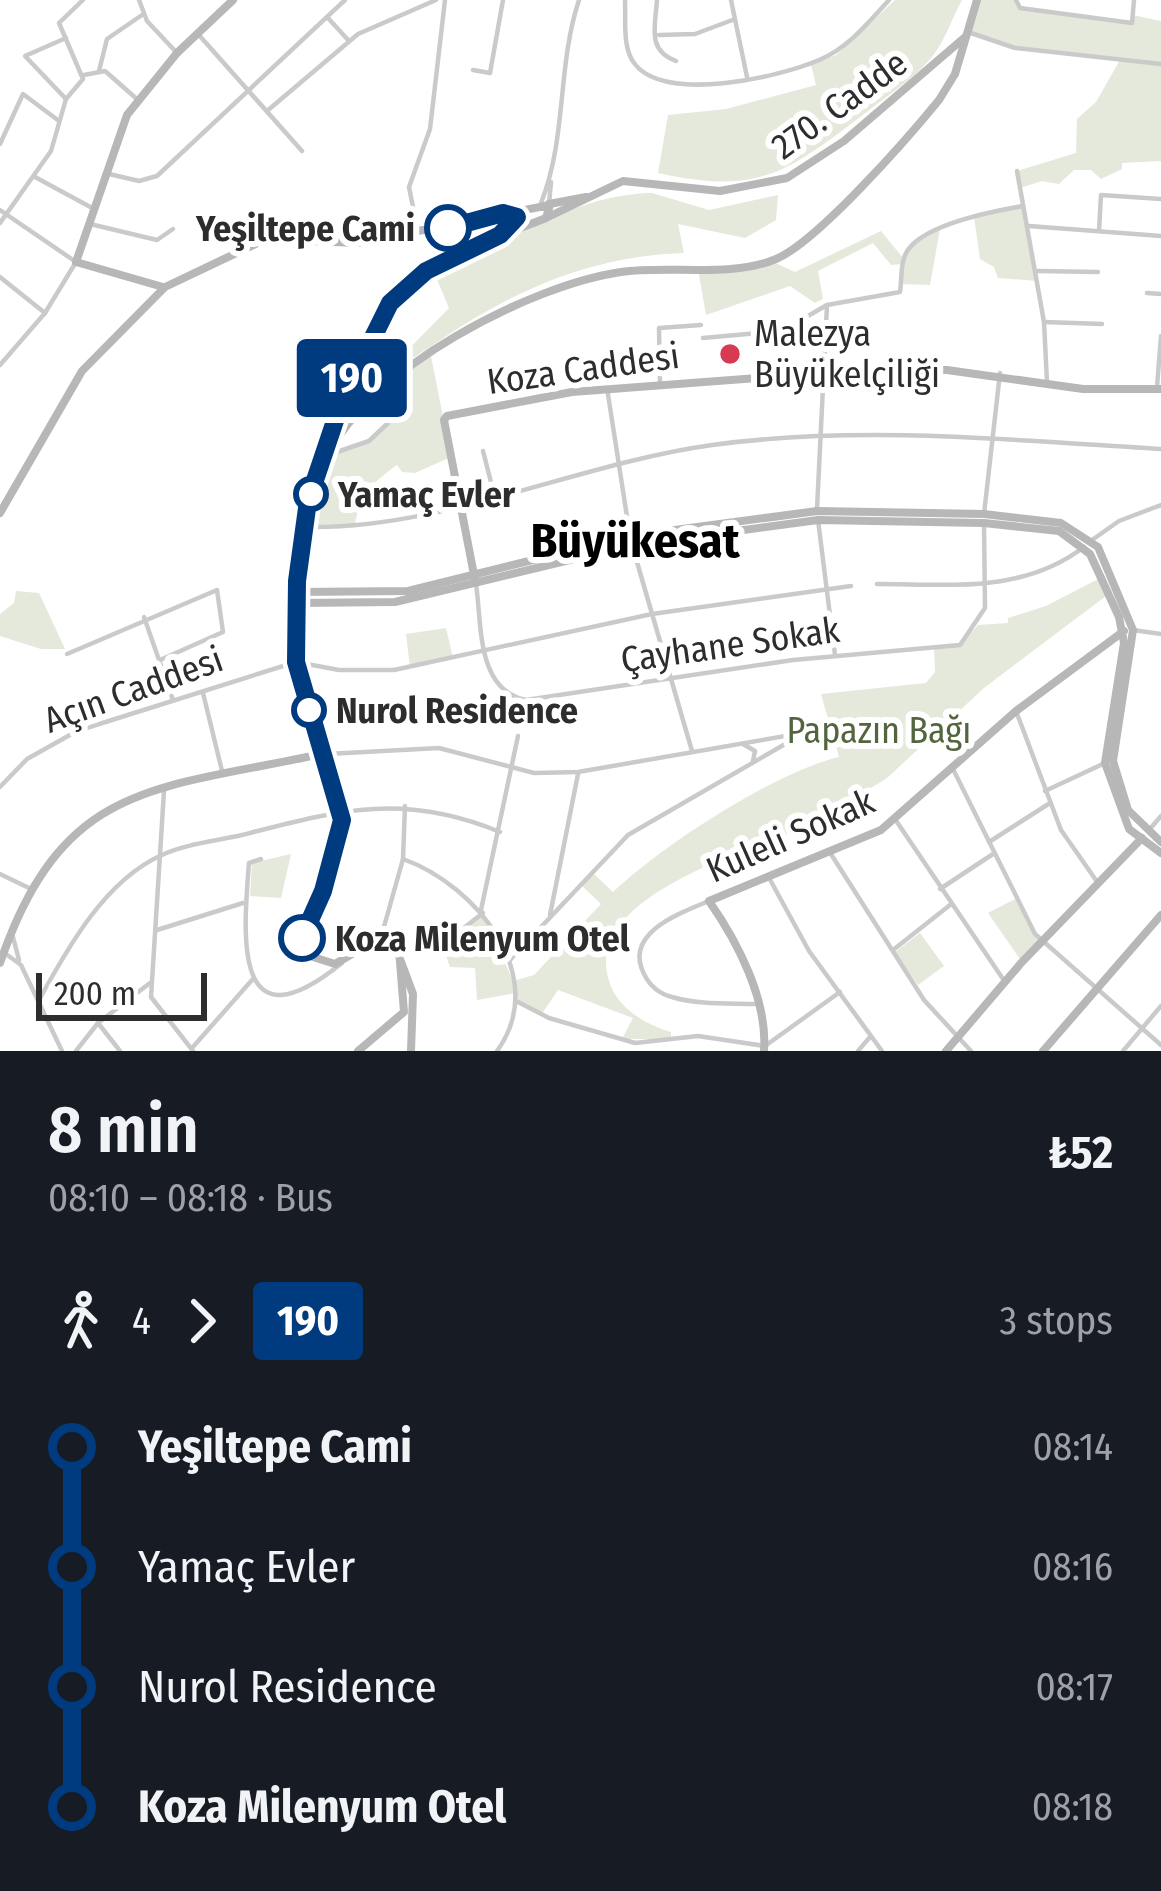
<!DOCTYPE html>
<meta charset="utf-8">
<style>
:root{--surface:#171b24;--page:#20242c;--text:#f1f3f6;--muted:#9ea1a6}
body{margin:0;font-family:"Fira Sans Condensed",sans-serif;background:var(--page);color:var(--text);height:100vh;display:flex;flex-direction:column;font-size:45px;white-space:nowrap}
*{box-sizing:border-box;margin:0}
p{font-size:39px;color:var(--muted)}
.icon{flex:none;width:66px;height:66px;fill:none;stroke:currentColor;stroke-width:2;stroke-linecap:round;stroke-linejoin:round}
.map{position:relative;height:1051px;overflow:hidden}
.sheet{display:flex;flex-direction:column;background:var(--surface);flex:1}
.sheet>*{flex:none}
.badge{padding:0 24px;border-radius:9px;font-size:42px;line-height:78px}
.scale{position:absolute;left:36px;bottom:30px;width:171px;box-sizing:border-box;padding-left:12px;border:6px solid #2d2d2d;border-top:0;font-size:33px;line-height:42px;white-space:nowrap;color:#2d2d2d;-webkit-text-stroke:9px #fff;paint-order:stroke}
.map>.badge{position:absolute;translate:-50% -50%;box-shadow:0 0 0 6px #fff}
.legs{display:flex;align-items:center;gap:18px;height:132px;padding:0 48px;font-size:39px}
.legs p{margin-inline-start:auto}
.headline{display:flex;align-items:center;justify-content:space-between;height:204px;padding:0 48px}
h1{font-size:66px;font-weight:600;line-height:90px}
ul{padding:0 48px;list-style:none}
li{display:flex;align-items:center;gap:42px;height:120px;font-size:45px}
li i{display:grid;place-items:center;width:18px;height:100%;margin:0 15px;background:currentColor}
li i::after{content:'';width:30px;height:30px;margin:-15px;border:9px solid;border-radius:50%;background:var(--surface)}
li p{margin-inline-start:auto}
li:first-child i{background:linear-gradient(#0000 50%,currentColor 0)}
li:last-child i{background:linear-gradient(currentColor 50%,#0000 0)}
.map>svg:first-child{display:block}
.green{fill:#e4e9db}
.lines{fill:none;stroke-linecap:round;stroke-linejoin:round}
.street{stroke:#cacaca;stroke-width:4.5}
.secondary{stroke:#b7b7b7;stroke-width:8}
.line-1-casing{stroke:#fff;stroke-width:27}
.line-1{stroke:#003b80;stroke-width:18}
.stop-1-dot{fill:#fff;stroke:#003b80;stroke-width:6}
.poi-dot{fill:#d73b51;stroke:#fff;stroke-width:4.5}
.labels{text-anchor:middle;stroke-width:12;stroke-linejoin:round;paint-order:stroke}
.street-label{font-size:36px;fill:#2d2d2d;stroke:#fff}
.stop-label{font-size:36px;font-weight:bold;fill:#2d2d2d;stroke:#fff;text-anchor:start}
.poi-label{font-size:36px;fill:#2d2d2d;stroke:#fff;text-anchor:start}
.park-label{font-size:36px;fill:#53653e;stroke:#fff}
.district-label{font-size:48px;font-weight:bold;fill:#000;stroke:#fff}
</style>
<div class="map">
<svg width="1161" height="1051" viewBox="0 0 1161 1051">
<rect width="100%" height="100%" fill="#fff"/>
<g class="green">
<path d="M895,0H962C953,16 947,35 937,50C920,75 892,92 868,111C789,171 761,196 658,173L668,115L726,109L816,85L811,65L836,55Z"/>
<path d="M977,0H1016L1017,7L1131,23L1133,15L1161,21V161L1122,163V169L1101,179L1091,170H1074L1059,184L1042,181L1020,188L1017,171L1076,153L1077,119L1096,102L1120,60L1032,51L968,32Z"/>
<path d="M652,193L709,210L778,195L776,220L745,238L678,224L684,253C590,256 512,291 436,343C404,364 374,381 348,410L380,346L396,362L449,308L435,275C503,243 576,194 652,193Z"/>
<path d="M1023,206L1038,281L998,278L994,267L980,259L974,217Z"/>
<path d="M940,229L930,285L901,284L902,264L891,265L873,243L818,271L823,299L815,303L790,286L706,315L698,269L771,261L795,272L881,231L903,258L910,246Z"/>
<path d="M431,356L451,457L415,473L402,472L397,465C370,484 361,495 354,527H302L328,455L369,441L390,420L386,385Z"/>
<path d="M1102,577L1110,593L984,688L887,778L858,796L862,805C802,837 578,883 609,981C617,1008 646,1025 671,1032V1039H622L633,1018L558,990L541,1015L518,1002L515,993L477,1000L475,968L450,967L441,942L483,913L513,981L534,975L601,904L580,884L591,871L613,892C661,846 775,772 839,757L821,694L926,683L935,672L934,647L960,645L978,625L1008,623V618L1046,606Z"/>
<path d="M16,591L39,593L65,649H41L0,636V614L14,603Z"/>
<path d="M446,628L453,658L410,667L406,634Z"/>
<path d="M291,854L281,898L250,896L252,863Z"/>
<path d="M1015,899L1041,941L1022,962L988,913Z"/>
<path d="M920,933L944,966L918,985L895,952Z"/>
</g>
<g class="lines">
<g class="street">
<path d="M139,0L147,21L177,53"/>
<path d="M625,0C626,19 622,47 634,63C664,104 780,77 819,60C847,49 869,22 889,0"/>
<path d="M657,0C655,28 647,50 676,61"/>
<path d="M731,0L747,77"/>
<path d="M1016,0L1020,8L1132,23L1134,0"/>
<path d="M328,18L349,41"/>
<path d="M968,32L1015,48L1161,64"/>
<path d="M198,34L302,151"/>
<path d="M659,35L695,34L735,19"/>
<path d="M66,38L25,56L66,99"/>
<path d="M473,70L490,73L503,0"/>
<path d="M99,71L107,39L142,15"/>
<path d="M84,75L105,71L138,100"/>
<path d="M267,111L358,34L436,0"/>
<path d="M0,144L23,94L59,121"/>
<path d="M1017,171L1044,322L1047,382"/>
<path d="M105,173L139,181L157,176L345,0"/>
<path d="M35,177L94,209"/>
<path d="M541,203C567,138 557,66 579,0"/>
<path d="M549,204L551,182"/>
<path d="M0,210L76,262L45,313L0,365"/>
<path d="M0,223L51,151L66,99L83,79L59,23L83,0"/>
<path d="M90,224L157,240L173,229"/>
<path d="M1029,226L1161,236"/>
<path d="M1099,231L1101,195L1161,199"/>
<path d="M418,232L409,187L430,129L445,0"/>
<path d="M1038,271L1098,272"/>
<path d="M0,277L45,313"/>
<path d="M1147,293L1161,294"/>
<path d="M1044,322L1102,324"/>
<path d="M703,338L782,331L827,305L900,292C902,279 900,264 906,253C921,225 994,211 1023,206"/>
<path d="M660,384L659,328L701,325"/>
<path d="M1157,387L1161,336"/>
<path d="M607,388L630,536"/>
<path d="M483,451L494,494"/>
<path d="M334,453L369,441L388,423L386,385"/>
<path d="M817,509L827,305"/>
<path d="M984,514L1000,373"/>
<path d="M818,520L835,655"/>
<path d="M308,527C444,529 576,464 712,445C859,425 1013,440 1161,449"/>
<path d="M1092,540L1119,521L1161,505"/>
<path d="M632,545L692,751"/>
<path d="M476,584C482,624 476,690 526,700L793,660L960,645L985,608L984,523"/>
<path d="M877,584C950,584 1022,594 1084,547"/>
<path d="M144,617L173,700"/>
<path d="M1133,630L1161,634"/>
<path d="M67,654L217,590L223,632L160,660"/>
<path d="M203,693L223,775"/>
<path d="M1016,711L1061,830L1098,883"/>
<path d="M743,744L755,751L753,761"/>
<path d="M327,754L439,748L534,773L578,772L820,730"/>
<path d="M952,767L1035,934L1161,1045"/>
<path d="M0,787L27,759L77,731L296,662L339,670H394L652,614L851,586"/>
<path d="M164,791L151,997L193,1051"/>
<path d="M1045,791L1105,763"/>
<path d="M895,819L1005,982"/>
<path d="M1149,830L1161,816"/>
<path d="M989,842L1050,803"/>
<path d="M829,851L924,1000L971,1051"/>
<path d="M261,859L249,863C243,937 233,1051 342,963"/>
<path d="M403,859C476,885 551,977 497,1051"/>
<path d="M0,874L29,888"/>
<path d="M768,876L809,951L882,1051"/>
<path d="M940,889L993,854"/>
<path d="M709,901C680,913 623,933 644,974C650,986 660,994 672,997C698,1005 729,1003 756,1004"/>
<path d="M481,910L518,736"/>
<path d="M550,915L578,774"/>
<path d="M157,930L243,903"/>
<path d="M13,937L19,960"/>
<path d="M380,941L403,859L405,806"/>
<path d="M893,950L950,905"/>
<path d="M6,954L21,965L62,1051"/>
<path d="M399,955L451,938L483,913"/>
<path d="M509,961L628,835L799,736"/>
<path d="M39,1000C67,949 105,880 162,855C185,844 216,841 242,835C339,810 403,792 500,832"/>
<path d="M518,1002L549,1018L635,1043L698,1036L765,1046L840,992"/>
<path d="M98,1023L120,1051"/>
<path d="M192,1048L252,980"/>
<path d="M76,1051L98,1023L150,983"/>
<path d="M858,1051L870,1037"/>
<path d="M1123,1051L1161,1006"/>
</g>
<g class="secondary">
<path d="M549,204L586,197"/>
<path d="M548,217L623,181L720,191L787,178L844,141L964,38"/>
<path d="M506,230L524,215"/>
<path d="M163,287L76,262L127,115L177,53L233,0"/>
<path d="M328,456C367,370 530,285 621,272C669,265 731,278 776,259C817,242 908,138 939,100L955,74L977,0"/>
<path d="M0,513L82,371L165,287L266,239L357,243L550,205L546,218C500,237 445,250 407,284C335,348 284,567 296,661C300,702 344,787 342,818C339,863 307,902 302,938L313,957L335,964L374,941L397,951L413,994L411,1051"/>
<path d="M475,580L444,420L447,416L572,392L863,370H947L1083,389H1161"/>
<path d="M296,592L408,591L630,536L817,511L984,514L1061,523L1098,547L1133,630L1113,761L1128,810L1161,842"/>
<path d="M296,603L395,602L632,545L818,520L984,523L1059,531L1090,554L1119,617L1124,643L1105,763L1129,829L1161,853"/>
<path d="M0,963C63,780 155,790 321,754"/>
<path d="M358,1051L404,1012L400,962"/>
<path d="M764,1051C768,1000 737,941 709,901L881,830L1016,711L1124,631"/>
<path d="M946,1051L1022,962L1142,838"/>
<path d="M1043,1051L1161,915"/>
</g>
</g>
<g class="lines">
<defs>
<path id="line-1" d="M302,938L323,891L342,820L296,662L297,581L308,501L342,400L390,303L426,271L500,235L517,217L503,213L448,228"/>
</defs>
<use href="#line-1" class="line-1-casing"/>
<use href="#line-1" class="line-1"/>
</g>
<g class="stop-1-dot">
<circle cx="448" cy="228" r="21"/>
<circle cx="311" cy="494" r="15"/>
<circle cx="309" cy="710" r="15"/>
<circle cx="302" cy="938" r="21"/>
</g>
<circle class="poi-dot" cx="730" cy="354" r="12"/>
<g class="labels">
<g class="street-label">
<text transform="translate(839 104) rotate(-36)" y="13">270. Cadde</text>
<text transform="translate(583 368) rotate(-8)" y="13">Koza Caddesi</text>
<text transform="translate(730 644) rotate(-8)" y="13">Çayhane Sokak</text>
<text transform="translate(133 689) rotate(-20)" y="13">Açın Caddesi</text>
<text transform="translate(790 835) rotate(-24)" y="13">Kuleli Sokak</text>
</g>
<g class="stop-label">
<text x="415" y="241" text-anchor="end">Yeşiltepe Cami</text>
<text x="338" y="507">Yamaç Evler</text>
<text x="336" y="723">Nurol Residence</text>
<text x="335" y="951">Koza Milenyum Otel</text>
</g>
<g class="poi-label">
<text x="754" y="346">Malezya<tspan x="754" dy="41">Büyükelçiliği</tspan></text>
</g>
<g class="park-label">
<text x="879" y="743">Papazın Bağı</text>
</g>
<g class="district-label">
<text x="635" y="557">Büyükesat</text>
</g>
</g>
</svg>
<div class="scale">200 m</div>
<b class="badge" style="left:352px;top:378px;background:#003b80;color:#fff">190</b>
</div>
<section class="sheet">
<div class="headline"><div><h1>8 min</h1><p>08:10 – 08:18 · Bus</p></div><b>₺52</b></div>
<div class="legs"><svg class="icon" aria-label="walk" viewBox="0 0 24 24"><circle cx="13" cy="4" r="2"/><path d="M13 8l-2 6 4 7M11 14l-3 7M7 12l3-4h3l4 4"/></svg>4<svg class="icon" aria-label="forward" viewBox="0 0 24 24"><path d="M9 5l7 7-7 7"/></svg><b class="badge" style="background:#003b80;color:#fff">190</b><p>3 stops</p></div>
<ul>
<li><i style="color:#003b80"></i><b>Yeşiltepe Cami</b><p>08:14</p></li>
<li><i style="color:#003b80"></i><span>Yamaç Evler</span><p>08:16</p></li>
<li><i style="color:#003b80"></i><span>Nurol Residence</span><p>08:17</p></li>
<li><i style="color:#003b80"></i><b>Koza Milenyum Otel</b><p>08:18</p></li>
</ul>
</section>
